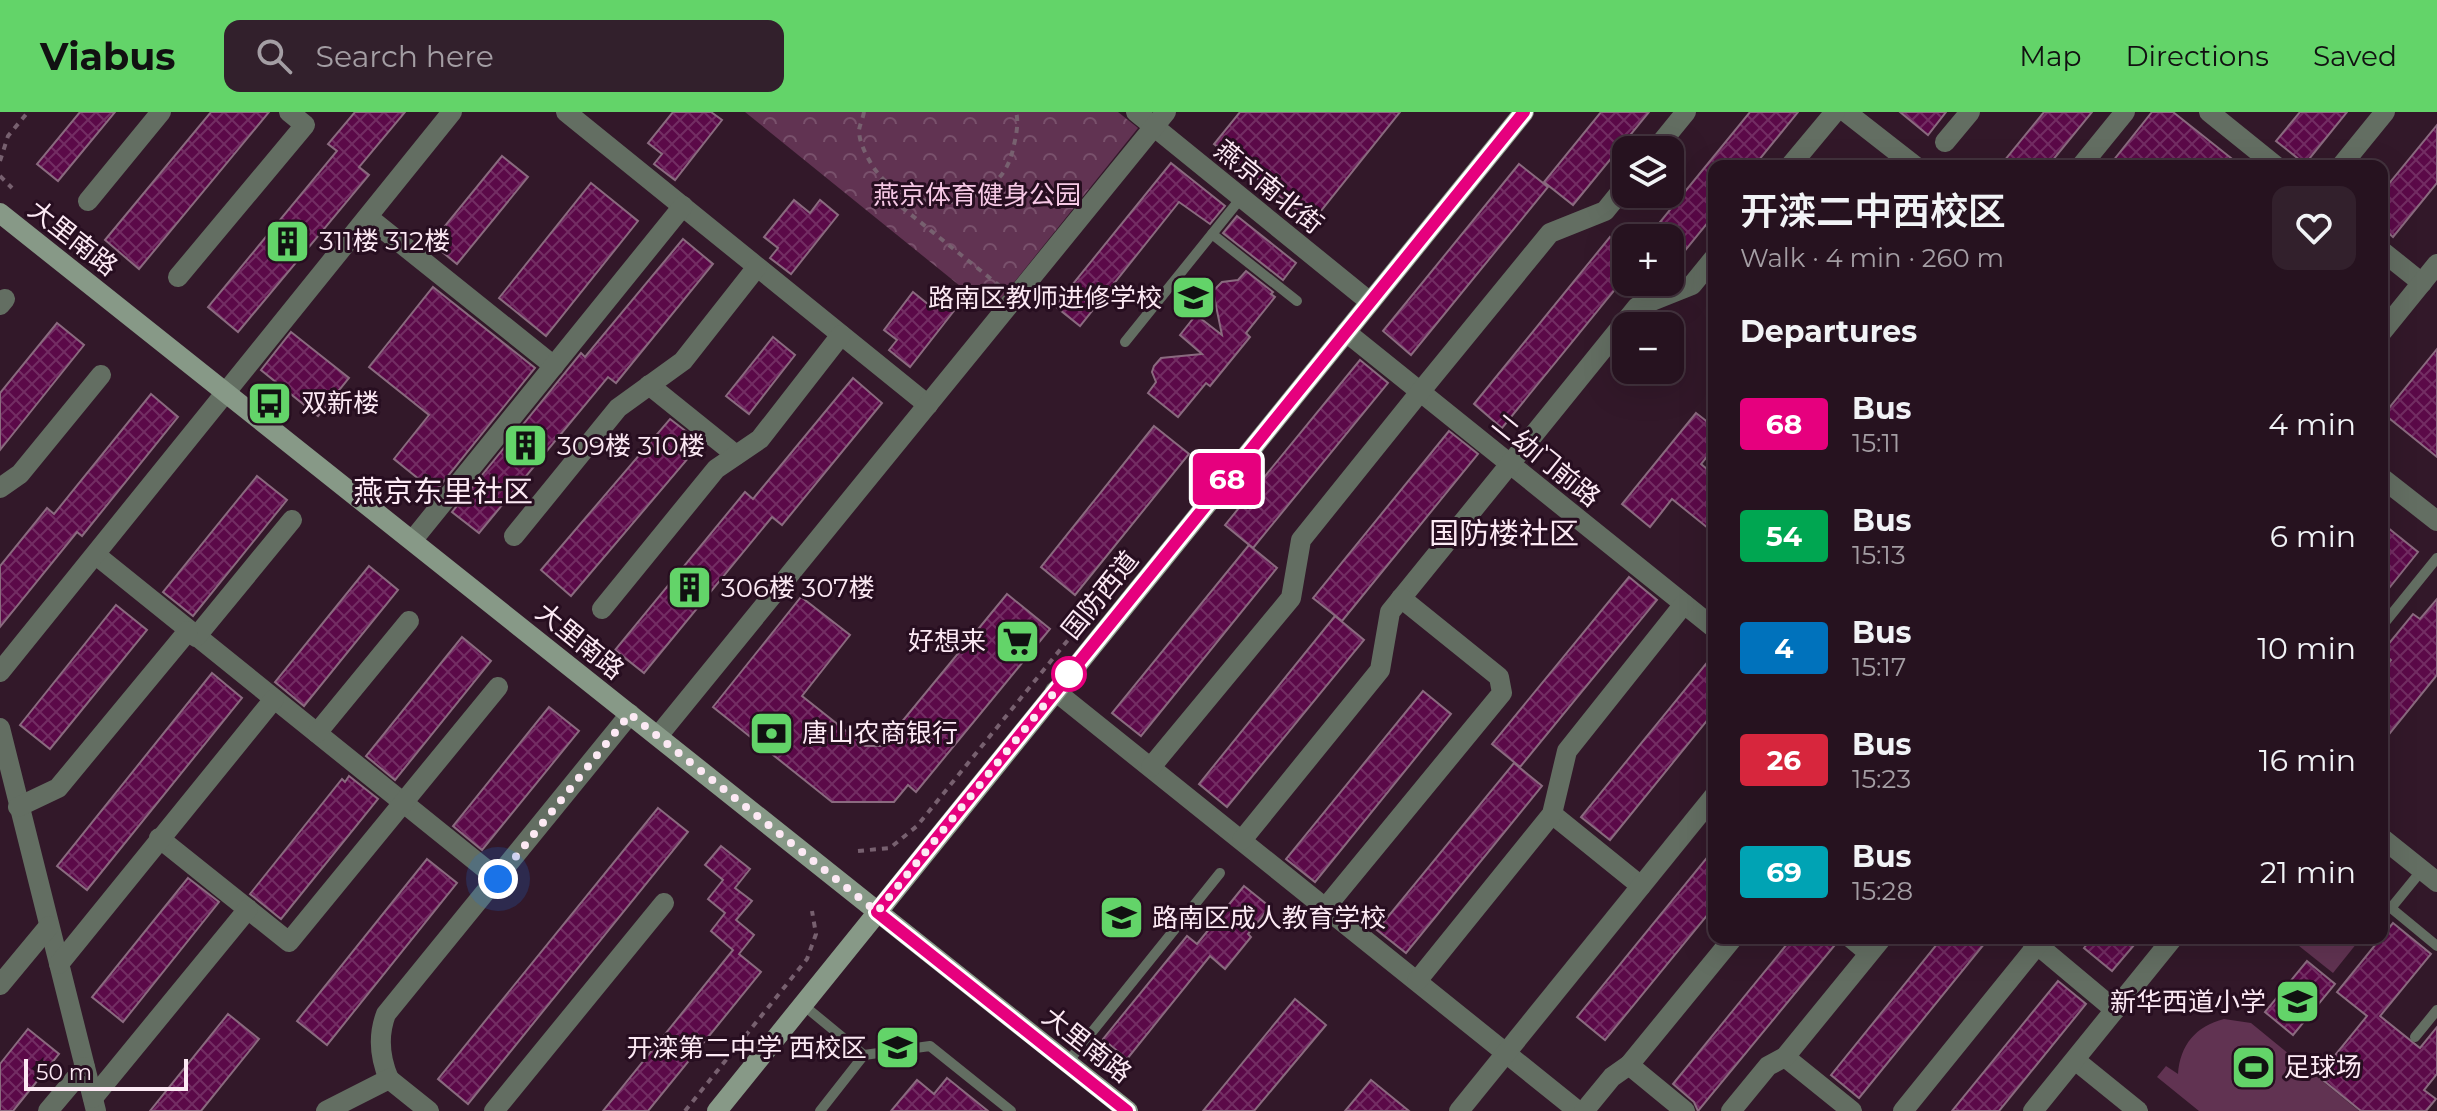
<!DOCTYPE html>
<meta charset="utf-8">
<style>
:root{--surface:#26121f;--page:#32202c;--text:#f1f3f6;--muted:#a49ea4;--line:#42323d;--accent:#63d469}
body{margin:0;font-family:Montserrat,"Noto Sans SC",sans-serif;background:var(--page);color:var(--text);height:100vh;display:flex;flex-direction:column;font-size:30px;white-space:nowrap}
*{box-sizing:border-box;margin:0}
p{font-size:26px;color:var(--muted)}
.icon{flex:none;width:44px;height:44px;fill:none;stroke:currentColor;stroke-width:2;stroke-linecap:round;stroke-linejoin:round}
.map{position:relative;flex:1;overflow:hidden}
.side{position:absolute;left:1708px;top:48px;width:680px;height:784px;display:flex;flex-direction:column;background:var(--surface);border-radius:16px;box-shadow:0 8px 32px #0002,0 0 0 2px var(--line)}
.side>*{flex:none}
.badge{padding:0 16px;border-radius:6px;font-size:28px;line-height:52px}
.controls{position:absolute;left:1612px;top:24px;display:grid;gap:16px}
.controls a{display:grid;place-items:center;width:72px;height:72px;border-radius:16px;background:var(--surface);box-shadow:0 8px 32px #0002,0 0 0 2px var(--line);font-size:40px}
.scale{position:absolute;left:24px;bottom:20px;width:164px;box-sizing:border-box;padding-left:8px;border:4px solid #fce9f4;border-top:0;font-size:22px;line-height:28px;white-space:nowrap;color:#fce9f4;-webkit-text-stroke:6px #270e20;paint-order:stroke}
.you{position:absolute;width:40px;height:40px;margin:-20px;border:6px solid #fff;border-radius:50%;background:#1a73e8;box-shadow:0 0 0 12px #1a73e833}
.map>.badge{position:absolute;translate:-50% -50%;box-shadow:0 0 0 4px #fff}
h2{padding:0 32px;font-size:30px;line-height:72px}
.round{display:grid;place-items:center;flex:none;width:84px;height:84px;border-radius:16px;background:var(--page)}
.head{display:flex;align-items:center;justify-content:space-between;height:136px;padding:0 32px}
h1{font-size:38px;font-weight:600;line-height:60px}
ul{padding:0;list-style:none}
li{display:flex;align-items:center;gap:24px;height:112px;padding:0 32px}
li div{flex:1}
li b{display:block;font-size:30px}
li em{font-style:normal}
li .badge{min-width:88px;font-weight:700;text-align:center}
header{display:flex;align-items:center;gap:48px;box-sizing:border-box;height:112px;padding:0 40px;background:var(--accent);color:#111}
header strong{font-size:38px}
nav{display:flex;gap:44px;margin-inline-start:auto;font-size:28px}
.search{width:560px;height:72px;background:var(--page);display:flex;align-items:center;gap:20px;box-sizing:border-box;padding:0 28px;border-radius:16px;color:var(--muted);font-size:30px}
.map>svg:first-child{display:block}
.park{fill:url(#park-crowns)}
.garden{fill:#613352}
.building{fill:url(#building-cross-hatch);stroke:#8a6a7f;stroke-width:2}
.lines{fill:none;stroke-linecap:round;stroke-linejoin:round}
.path{stroke:#77606f;stroke-width:4;stroke-dasharray:6 6;stroke-linecap:butt}
.lane{stroke:#636e62;stroke-width:10}
.street{stroke:#636e62;stroke-width:20}
.secondary{stroke:#879987;stroke-width:20}
.line-casing{stroke:#fff;stroke-width:18}
.line{stroke:#e6007e;stroke-width:12}
.walk{stroke:#fce9f4;stroke-width:8;stroke-dasharray:0 14.4}
.stop-dot{fill:#fff;stroke:#e6007e;stroke-width:4}
.labels{text-anchor:middle;stroke-width:6;stroke-linejoin:round;paint-order:stroke}
.street-label{font-size:26px;fill:#fce9f4;stroke:#270e20}
.park-label{font-size:26px;fill:#f7c9e6;stroke:#270e20}
.poi-label{font-size:26px;fill:#fce9f4;stroke:#270e20;text-anchor:start}
.quarter-label{font-size:30px;fill:#fce9f4;stroke:#270e20}
</style>
<header>
<strong>Viabus</strong>
<div class="search"><svg class="icon" aria-label="search" viewBox="0 0 24 24"><circle cx="10" cy="10" r="6"/><path d="M15 15l6 6"/></svg>Search here</div>
<nav><a>Map</a><a>Directions</a><a>Saved</a></nav>
</header>
<div class="map">
<svg width="2437" height="999" viewBox="0 0 2437 999">
<defs>
<pattern id="park-crowns" width="20" height="18" patternUnits="userSpaceOnUse" patternTransform="scale(2)"><rect width="20" height="18" fill="#613352"/><path d="M2 6a3 3 0 1 1 6 0M12 15a3 3 0 1 1 6 0" fill="none" stroke="#79516c"/></pattern>
<pattern id="building-cross-hatch" width="8" height="8" patternUnits="userSpaceOnUse" patternTransform="scale(2)"><rect width="8" height="8" fill="#5b0948"/><path d="M0 0l8 8M0 8l8-8" fill="none" stroke="#732d63"/></pattern>
</defs>
<rect width="100%" height="100%" fill="#321829"/>
<path class="park" d="M745,0H1118L1138,16L991,199Z"/>
<g class="garden">
<path d="M2289,826H2361L2333,861Z"/>
<path d="M2224,907L2251,911L2359,999H2199L2157,965L2166,954L2178,962C2180,933 2196,914 2224,907Z"/>
</g>
<g class="building">
<path d="M80,0H115L58,69L37,52Z"/>
<path d="M211,0H269L139,157L105,128Z"/>
<path d="M355,0H405L359,55L369,63L238,220L208,195L337,39L328,32Z"/>
<path d="M673,0H711L722,8L675,68L654,52L662,42L648,31Z"/>
<path d="M1240,0H1400L1312,110L1214,32Z"/>
<path d="M1601,0H1649L1573,93L1544,70Z"/>
<path d="M1750,0H1798L1754,54H1714V103L1670,157V126H1647Z"/>
<path d="M1900,0H1946L1928,23Z"/>
<path d="M2044,0H2092L2048,54H2000Z"/>
<path d="M2152,0H2173L2241,54H2109Z"/>
<path d="M2300,0H2347L2305,52L2276,29Z"/>
<path d="M2437,13V71L2393,125L2382,115V80Z"/>
<path d="M502,44L528,65L457,152L431,131Z"/>
<path d="M1171,51L1225,94L1210,112L1179,90L1080,214L1055,194Z"/>
<path d="M1519,52L1548,75L1411,243L1383,219Z"/>
<path d="M591,71L638,109L546,224L499,186Z"/>
<path d="M794,88L810,101L820,88L838,103L791,162L770,146L778,136L764,125Z"/>
<path d="M1237,104L1296,151L1283,168L1223,121Z"/>
<path d="M1610,125L1626,138V164L1502,316L1474,292Z"/>
<path d="M683,127L713,152L616,271L608,265L479,421L452,400L581,241L585,245Z"/>
<path d="M1246,159L1273,180L1271,182L1275,185L1246,221L1250,225L1210,274L1206,271L1178,305L1148,281L1156,270L1152,260L1154,254L1161,246L1202,242L1180,223L1196,203L1222,223L1213,179L1222,170L1238,168Z"/>
<path d="M433,175L535,256L435,380L394,347L429,303L369,255Z"/>
<path d="M913,180L929,193L939,180L957,195L910,255L889,238L897,228L884,218Z"/>
<path d="M57,211L84,233L0,338V281Z"/>
<path d="M291,220L349,266L318,304L261,258Z"/>
<path d="M773,225L795,243L749,302L726,284Z"/>
<path d="M2437,237V345L2384,302Z"/>
<path d="M1360,248L1388,271L1253,436L1225,413Z"/>
<path d="M853,266L882,291L782,413L772,405L644,561L615,538L745,380L753,387Z"/>
<path d="M151,282L178,305L82,424L77,420L0,515V454L47,396L54,402Z"/>
<path d="M1696,301L1714,315V336L1701,352L1714,363V421L1672,387L1650,415L1622,392Z"/>
<path d="M670,307L701,331L571,484L541,458Z"/>
<path d="M1154,314L1189,342L1075,483L1041,455Z"/>
<path d="M1449,319L1478,342L1342,509L1313,486Z"/>
<path d="M257,364L287,388L193,504L163,480Z"/>
<path d="M2382,411L2418,440L2382,485Z"/>
<path d="M1249,433L1277,456L1141,624L1112,601Z"/>
<path d="M369,454L398,478L304,594L275,570Z"/>
<path d="M1629,465L1657,488L1520,655L1492,632Z"/>
<path d="M1007,482L1050,517L916,680L908,673L894,690H832L713,595L801,485L850,523L802,584L865,634H882Z"/>
<path d="M2437,487V563L2382,631V559L2391,548L2382,540L2413,502L2420,507Z"/>
<path d="M116,493L147,518L50,637L20,613Z"/>
<path d="M1335,504L1364,528L1227,695L1199,672Z"/>
<path d="M462,525L491,549L395,668L366,644Z"/>
<path d="M1714,542V600L1610,728L1581,705Z"/>
<path d="M212,561L242,586L87,778L57,754Z"/>
<path d="M1423,579L1451,602L1315,770L1286,747Z"/>
<path d="M549,595L579,619L482,738L453,714Z"/>
<path d="M1514,651L1542,674L1406,841L1377,818Z"/>
<path d="M349,664L378,687L281,807L250,782L342,667L345,670Z"/>
<path d="M658,696L688,720L468,992L438,967Z"/>
<path d="M721,734L750,757L735,776L752,789L736,808L754,823L739,842L761,860L648,999H603L733,838L711,819L725,801L708,787L723,768L705,753Z"/>
<path d="M1714,737V795L1605,928L1577,905Z"/>
<path d="M427,747L457,771L327,933L297,909Z"/>
<path d="M188,766L219,790L123,910L92,885Z"/>
<path d="M1244,774L1270,795L1248,822L1251,825L1225,857L1210,844L1127,947L1103,927L1187,824L1197,832Z"/>
<path d="M2393,811L2431,842L2380,904L2420,936L2437,915V962L2424,978L2436,987L2426,999H2361L2318,964L2367,904L2337,880Z"/>
<path d="M1792,826H1825L1834,834L1698,999L1694,990L1673,972Z"/>
<path d="M1942,826H1989L1859,986L1831,963Z"/>
<path d="M2092,826H2140L2112,859L2084,836Z"/>
<path d="M2307,849L2335,872L2293,923L2265,900Z"/>
<path d="M2058,869L2086,892L1999,999H1952Z"/>
<path d="M1295,887L1326,913L1254,999H1203Z"/>
<path d="M228,902L259,927L201,999H150Z"/>
<path d="M28,917L59,942L13,999H0V952Z"/>
<path d="M947,966L988,999H891L917,968L934,982Z"/>
<path d="M1371,968L1409,999H1345Z"/>
</g>
<g class="lines">
<g class="path">
<path d="M864,0C863,6 860,12 859,18C859,30 866,43 872,53C905,107 999,103 1013,37C1016,25 1019,11 1016,0"/>
<path d="M0,49L8,24L28,0"/>
<path d="M0,64L12,76"/>
<path d="M880,67L899,93L1001,175"/>
<path d="M858,739L890,736L917,714L1098,491"/>
<path d="M685,999L807,847L816,822L812,799"/>
</g>
<g class="lane">
<path d="M1212,122L1297,189"/>
<path d="M1125,230L1241,86"/>
<path d="M2382,514L2437,446"/>
<path d="M2422,758L2391,796L2437,834"/>
<path d="M802,892L864,943"/>
<path d="M2415,925L2437,898"/>
<path d="M1067,951L1220,761"/>
<path d="M820,999L864,943L930,934L1011,999"/>
</g>
<g class="street">
<path d="M566,0L928,293"/>
<path d="M1136,0L1370,190"/>
<path d="M1846,0L1915,54"/>
<path d="M2209,0L2276,54"/>
<path d="M1945,30L1970,0"/>
<path d="M1655,38L1686,0"/>
<path d="M1790,54L1835,0"/>
<path d="M2081,54L2125,0"/>
<path d="M2341,54L2385,0"/>
<path d="M88,89L161,0"/>
<path d="M368,105L554,254"/>
<path d="M2382,139L2422,171"/>
<path d="M178,165L305,13L289,0"/>
<path d="M0,193L5,187"/>
<path d="M1346,220L1714,516"/>
<path d="M2382,220L2437,152"/>
<path d="M649,273L736,343"/>
<path d="M2382,366L2437,409"/>
<path d="M0,376L20,362L101,263"/>
<path d="M416,424L683,94"/>
<path d="M514,424L618,296L683,249L757,155"/>
<path d="M96,443L498,767"/>
<path d="M602,497L716,357L760,327L841,223"/>
<path d="M196,525L292,408"/>
<path d="M0,560L452,0"/>
<path d="M1055,579L1578,999"/>
<path d="M0,616L96,999"/>
<path d="M317,621L409,509"/>
<path d="M658,624L1166,0"/>
<path d="M1151,655L1291,486L1301,428L1420,280L1550,121L1605,99L1626,73"/>
<path d="M18,695L58,676L188,519"/>
<path d="M1552,702L1641,774"/>
<path d="M159,726L289,830L498,575"/>
<path d="M2382,726L2437,770"/>
<path d="M1242,728L1380,558L1390,500L1510,352L1637,195L1692,173L1714,146"/>
<path d="M1326,795L1502,581L1499,565L1401,486"/>
<path d="M1851,826L1869,841"/>
<path d="M2029,826L2115,898"/>
<path d="M59,852L274,587"/>
<path d="M1417,869L1552,702L1567,639L1684,492"/>
<path d="M0,873L49,814"/>
<path d="M1785,945L1852,999"/>
<path d="M2075,948L2138,999"/>
<path d="M389,967C380,946 378,923 386,902L630,602"/>
<path d="M93,986L248,797"/>
<path d="M48,999L85,955"/>
<path d="M326,999L389,967L429,999"/>
<path d="M494,999L664,791"/>
<path d="M1459,999L1714,684"/>
<path d="M1584,999L1612,965L1629,953"/>
<path d="M1685,999L1629,953L1733,826"/>
<path d="M1731,999L1768,954L1785,945L1882,826"/>
<path d="M1903,999L2043,826"/>
<path d="M2033,999L2173,826"/>
</g>
<g class="secondary">
<path d="M0,101L1128,999"/>
<path d="M717,999L1524,0"/>
</g>
</g>
<g class="lines">
<defs>
<path id="line" d="M1127,999L877,800L1524,0"/>
</defs>
<use href="#line" class="line-casing"/>
<use href="#line" class="line"/>
<path class="walk" d="M498,767L630,602L877,800L1075,555L1069,562"/>
</g>
<defs>
<symbol id="building-square" viewBox="-11 -11 22 22"><rect x="-9" y="-9" width="18" height="18" rx="4" fill="#63d469" stroke="#270e20"/><path d="M-4-6H4V6H1V3H-1V6H-4ZM-2.5-4.3h1.7v1.8h-1.7ZM.8-4.3h1.7v1.8H.8ZM-2.5-1h1.7V.8h-1.7ZM.8-1h1.7V.8H.8Z" fill="#111"/></symbol>
<symbol id="university-square" viewBox="-11 -11 22 22"><rect x="-9" y="-9" width="18" height="18" rx="4" fill="#63d469" stroke="#270e20"/><path d="M0-5L7-2L0 1L-7-2ZM-4 1L0 2.5L4 1V4Q0 6-4 4Z" fill="#111"/></symbol>
<symbol id="bus-square" viewBox="-11 -11 22 22"><rect x="-9" y="-9" width="18" height="18" rx="4" fill="#63d469" stroke="#270e20"/><path d="M-5-6H5V4H4V6H2V4H-2V6H-4V4H-5ZM-3.5-4V0h7V-4ZM-3.5 1.2v1.5H-2V1.2ZM2 1.2v1.5H3.5V1.2Z" fill="#111"/></symbol>
<symbol id="supermarket-square" viewBox="-11 -11 22 22"><rect x="-9" y="-9" width="18" height="18" rx="4" fill="#63d469" stroke="#270e20"/><path d="M-6-5.5h2.5l.6 2H6L4.5 2H-2.5L-4.4-4H-6ZM-1.5 3.2a1.3 1.3 0 1 0 .1 0ZM3 3.2a1.3 1.3 0 1 0 .1 0Z" fill="#111"/></symbol>
<symbol id="bank-square" viewBox="-11 -11 22 22"><rect x="-9" y="-9" width="18" height="18" rx="4" fill="#63d469" stroke="#270e20"/><path d="M-6-4H6V4H-6ZM0-2.3a2.3 2.3 0 1 0 0 4.6a2.3 2.3 0 1 0 0-4.6Z" fill="#111"/></symbol>
<symbol id="school-square" viewBox="-11 -11 22 22"><rect x="-9" y="-9" width="18" height="18" rx="4" fill="#63d469" stroke="#270e20"/><path d="M0-5L7-2L0 1L-7-2ZM-4 1L0 2.5L4 1V4Q0 6-4 4Z" fill="#111"/></symbol>
<symbol id="stadium-square" viewBox="-11 -11 22 22"><rect x="-9" y="-9" width="18" height="18" rx="4" fill="#63d469" stroke="#270e20"/><path d="M0-5a6.5 5 0 1 0 0 10a6.5 5 0 1 0 0-10ZM-3.5-1.8h7v3.6h-7Z" fill="#111"/></symbol>
</defs>
<g fill-rule="evenodd">
<use href="#building-square" x="262" y="104" width="51" height="51"/>
<use href="#university-square" x="1168" y="160" width="51" height="51"/>
<use href="#bus-square" x="244" y="266" width="51" height="51"/>
<use href="#building-square" x="500" y="308" width="51" height="51"/>
<use href="#building-square" x="664" y="450" width="51" height="51"/>
<use href="#supermarket-square" x="992" y="504" width="51" height="51"/>
<use href="#bank-square" x="746" y="596" width="51" height="51"/>
<use href="#school-square" x="1096" y="780" width="51" height="51"/>
<use href="#school-square" x="2272" y="864" width="51" height="51"/>
<use href="#school-square" x="872" y="910" width="51" height="51"/>
<use href="#stadium-square" x="2228" y="930" width="51" height="51"/>
</g>
<circle class="stop-dot" cx="1069" cy="562" r="16"/>
<g class="labels">
<g class="street-label">
<text transform="translate(1269 75) rotate(39)" y="9">燕京南北街</text>
<text transform="translate(73 126) rotate(38)" y="9">大里南路</text>
<text transform="translate(1546 348) rotate(39)" y="9">二幼门前路</text>
<text transform="translate(1100 483) rotate(-51)" y="9">国防西道</text>
<text transform="translate(580 529) rotate(39)" y="9">大里南路</text>
<text transform="translate(1087 933) rotate(38)" y="9">大里南路</text>
</g>
<g class="park-label">
<text x="977" y="92">燕京体育健身公园</text>
</g>
<g class="poi-label">
<text x="319" y="138">311楼 312楼</text>
<text x="1162" y="195" text-anchor="end">路南区教师进修学校</text>
<text x="301" y="300">双新楼</text>
<text x="557" y="343">309楼 310楼</text>
<text x="721" y="485">306楼 307楼</text>
<text x="986" y="538" text-anchor="end">好想来</text>
<text x="802" y="630">唐山农商银行</text>
<text x="1152" y="815">路南区成人教育学校</text>
<text x="2266" y="899" text-anchor="end">新华西道小学</text>
<text x="867" y="945" text-anchor="end">开滦第二中学 西校区</text>
<text x="2284" y="964">足球场</text>
</g>
<g class="quarter-label">
<text x="443" y="390">燕京东里社区</text>
<text x="1504" y="432">国防楼社区</text>
</g>
</g>
</svg>
<div class="controls">
<a><svg class="icon" aria-label="layers" viewBox="0 0 24 24"><path d="M12 4l9 5-9 5-9-5zM3 14l9 5 9-5"/></svg></a>
<a>+</a>
<a>−</a>
</div>
<div class="scale">50 m</div>
<div class="you" style="left:498px;top:767px"></div>
<b class="badge" style="left:1227px;top:367px;background:#e6007e;color:#fff">68</b>
<section class="side">
<div class="head"><div><h1>开滦二中西校区</h1><p>Walk · 4 min · 260 m</p></div><a class="round"><svg class="icon" aria-label="heart" viewBox="0 0 24 24"><path d="M12 20l-8-8c-3-5 5-10 8-4 3-6 11-1 8 4z"/></svg></a></div>
<h2>Departures</h2>
<ul>
<li><span class="badge" style="background:#e6007e;color:#fff">68</span><div><b>Bus</b><p>15:11</p></div><em>4 min</em></li>
<li><span class="badge" style="background:#00a651;color:#fff">54</span><div><b>Bus</b><p>15:13</p></div><em>6 min</em></li>
<li><span class="badge" style="background:#0072bc;color:#fff">4</span><div><b>Bus</b><p>15:17</p></div><em>10 min</em></li>
<li><span class="badge" style="background:#d7263d;color:#fff">26</span><div><b>Bus</b><p>15:23</p></div><em>16 min</em></li>
<li><span class="badge" style="background:#00a3b4;color:#fff">69</span><div><b>Bus</b><p>15:28</p></div><em>21 min</em></li>
</ul>
</section>
</div>
